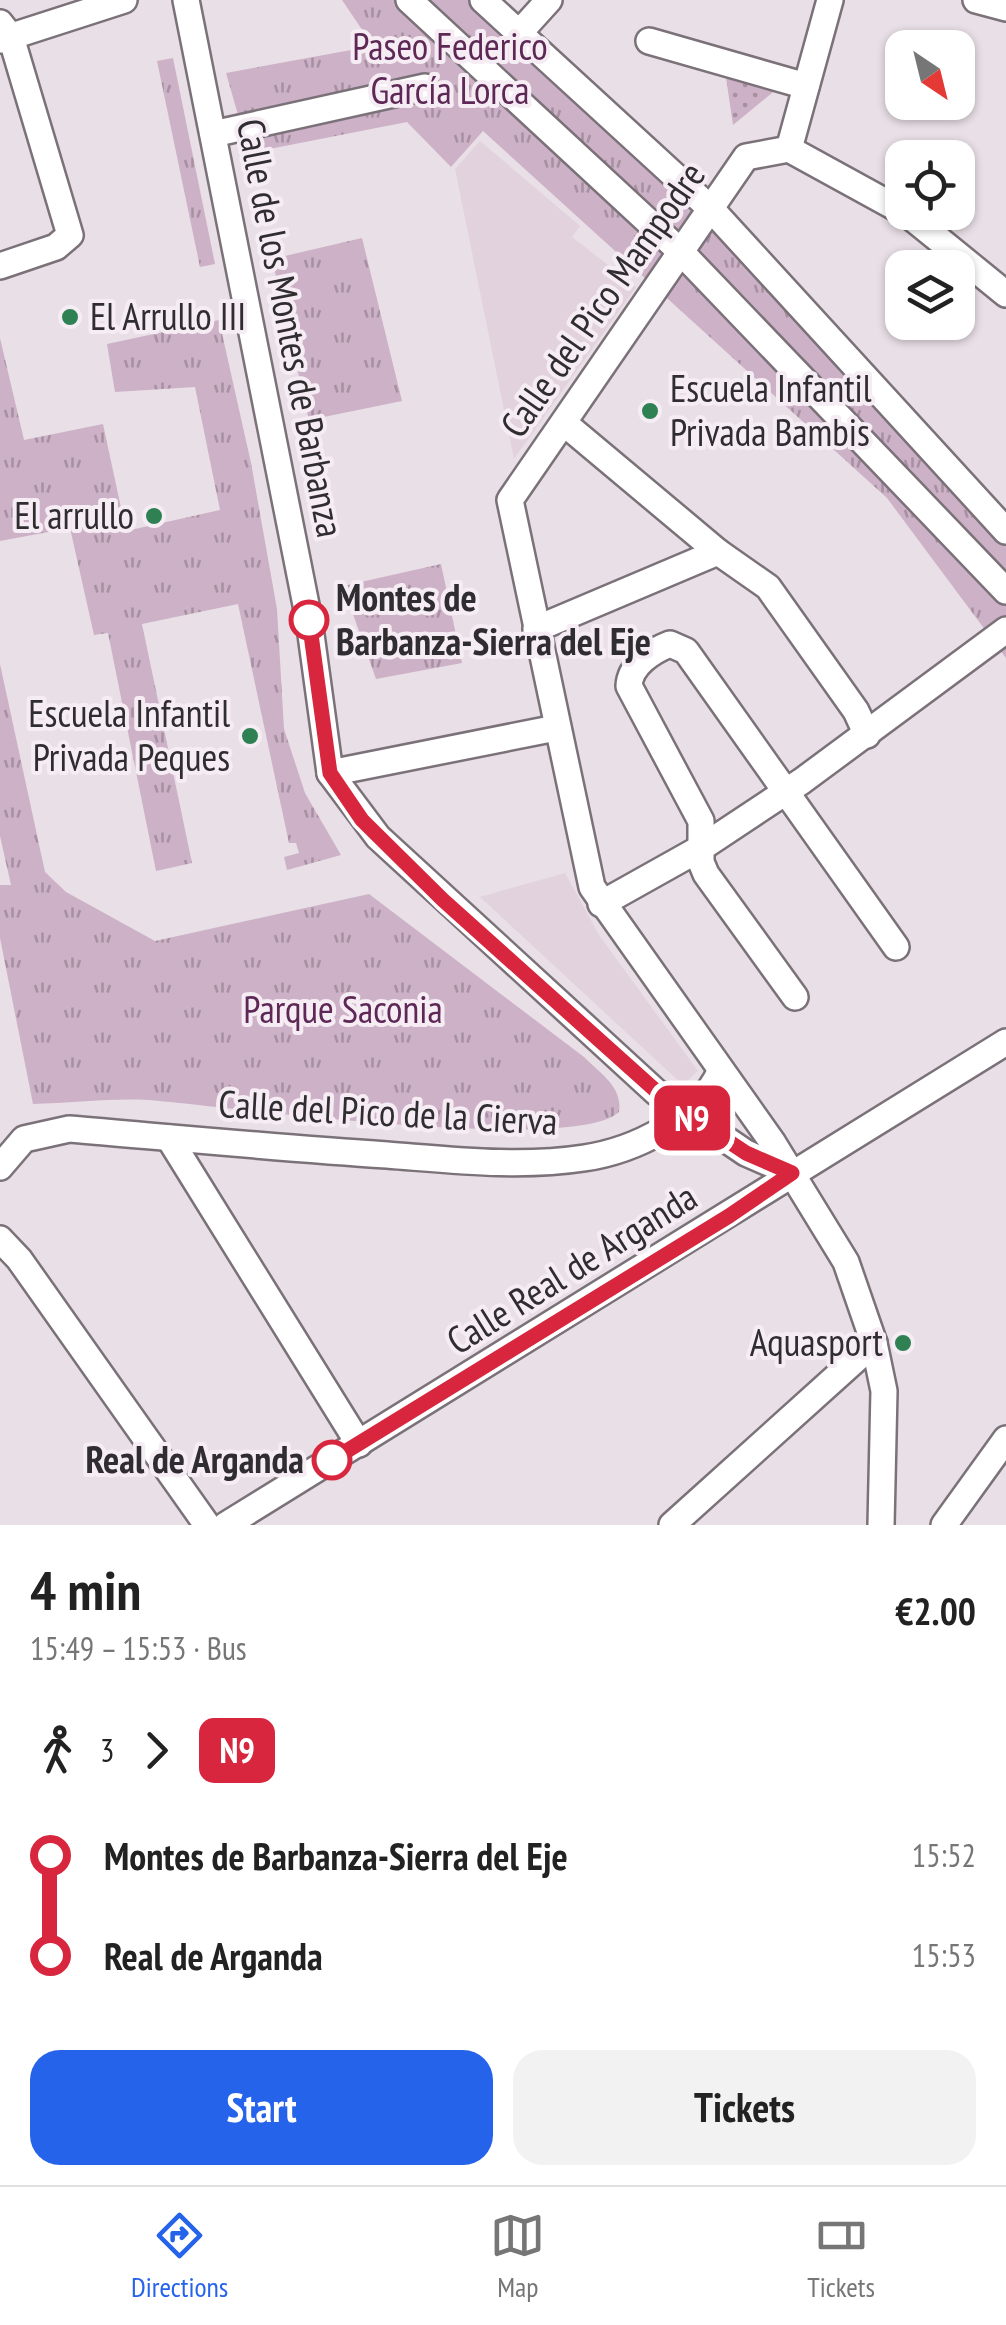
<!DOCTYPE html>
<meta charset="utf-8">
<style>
:root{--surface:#fff;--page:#f2f2f2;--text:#222;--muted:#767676;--line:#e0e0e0;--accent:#2563eb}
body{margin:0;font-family:"PT Sans Narrow",sans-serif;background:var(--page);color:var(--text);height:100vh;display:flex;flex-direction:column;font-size:38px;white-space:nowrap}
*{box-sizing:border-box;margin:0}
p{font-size:32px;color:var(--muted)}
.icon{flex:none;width:55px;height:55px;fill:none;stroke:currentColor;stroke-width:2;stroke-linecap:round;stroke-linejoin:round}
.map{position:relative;height:1525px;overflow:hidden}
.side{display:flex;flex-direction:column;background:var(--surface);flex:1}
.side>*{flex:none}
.badge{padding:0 20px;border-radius:15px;font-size:35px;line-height:65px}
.needle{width:65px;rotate:145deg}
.controls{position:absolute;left:885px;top:30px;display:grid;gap:20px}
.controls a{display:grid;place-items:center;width:90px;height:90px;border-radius:20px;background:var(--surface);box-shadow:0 2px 8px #0004;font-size:50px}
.map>.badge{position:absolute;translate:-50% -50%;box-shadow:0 0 0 5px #fff}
.legs{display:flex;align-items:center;gap:15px;height:110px;padding:0 30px;font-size:32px}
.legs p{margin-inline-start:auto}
.head{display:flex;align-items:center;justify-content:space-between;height:170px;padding:0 30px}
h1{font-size:55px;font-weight:600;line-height:75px}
.button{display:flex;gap:20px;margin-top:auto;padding:20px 30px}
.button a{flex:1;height:115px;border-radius:30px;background:var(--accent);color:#fff;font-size:40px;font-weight:600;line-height:115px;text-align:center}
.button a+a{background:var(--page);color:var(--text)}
ul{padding:0 30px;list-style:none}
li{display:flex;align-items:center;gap:35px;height:100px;font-size:38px}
li i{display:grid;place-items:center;width:15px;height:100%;margin:0 12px;background:currentColor}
li i::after{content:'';width:25px;height:25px;margin:-12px;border:8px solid;border-radius:50%;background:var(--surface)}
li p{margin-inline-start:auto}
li:first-child i{background:linear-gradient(#0000 50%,currentColor 0)}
li:last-child i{background:linear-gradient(currentColor 50%,#0000 0)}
.menu{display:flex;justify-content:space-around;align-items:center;height:140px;border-top:2px solid var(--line);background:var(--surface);font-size:28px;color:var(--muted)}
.menu a{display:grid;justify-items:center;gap:5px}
.menu .on{color:var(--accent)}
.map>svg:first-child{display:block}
.built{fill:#e2d2de}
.grass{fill:url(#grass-dots)}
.park{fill:url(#park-tufts)}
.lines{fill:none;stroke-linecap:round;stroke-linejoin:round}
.minor-casing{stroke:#7b7279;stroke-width:30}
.minor{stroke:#fff;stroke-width:25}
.line-1-casing{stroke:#fff;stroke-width:22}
.line-1{stroke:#d7263d;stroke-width:15}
.poi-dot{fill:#2f8153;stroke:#f6ecf4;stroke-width:4}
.stop-1-dot{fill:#fff;stroke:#d7263d;stroke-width:5}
.labels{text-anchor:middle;stroke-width:8;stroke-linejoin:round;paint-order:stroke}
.park-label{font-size:38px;fill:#5d2855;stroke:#f6ecf4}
.street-label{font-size:38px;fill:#302d30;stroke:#f6ecf4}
.poi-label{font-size:38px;fill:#302d30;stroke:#f6ecf4;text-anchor:end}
.stop-label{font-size:38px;font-weight:bold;fill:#302d30;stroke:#f6ecf4;text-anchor:start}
</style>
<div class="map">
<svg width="1006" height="1525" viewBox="0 0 1006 1525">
<defs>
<pattern id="grass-dots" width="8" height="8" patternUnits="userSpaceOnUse" patternTransform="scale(2.5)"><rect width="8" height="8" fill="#cdb1c7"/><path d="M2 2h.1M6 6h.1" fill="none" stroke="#a790a2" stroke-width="1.8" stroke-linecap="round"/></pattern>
<pattern id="park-tufts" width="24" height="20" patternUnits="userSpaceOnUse" patternTransform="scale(2.5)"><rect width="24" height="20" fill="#cdb1c7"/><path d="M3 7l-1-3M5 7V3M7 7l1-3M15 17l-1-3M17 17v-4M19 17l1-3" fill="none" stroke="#a790a2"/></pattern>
</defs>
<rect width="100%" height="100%" fill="#e9dfe6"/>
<g class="built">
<path d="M480,141L580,226L572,237L636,287L514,459L455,169Z"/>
<path d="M565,873L599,935L698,1071L683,1085L480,897Z"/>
</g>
<path class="grass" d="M725,71L778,88L733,125Z"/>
<g class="park">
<path d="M342,0H480L712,210L1006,531V658L887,498L483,131L451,167L407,122L249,153L226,73L373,46Z"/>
<path d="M173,58L215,264L200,267L157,61Z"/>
<path d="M362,238L402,401L309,420L272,259Z"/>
<path d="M219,320L251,463L277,609L284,729L305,793L341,855L287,870L284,857L299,853L296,843H289L238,604L142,624L192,863L156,871L108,633L94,635L70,528L0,541V338L24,440L103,424L126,531L220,510L195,387L115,392L107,344Z"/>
<path d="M441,564L462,663L376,679L343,586Z"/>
<path d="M0,664L45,872L66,892L155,941L369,894L584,1057C600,1073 623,1087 619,1112C572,1155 226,1106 148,1100C111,1098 71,1103 33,1104L0,938V885H11L0,836Z"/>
</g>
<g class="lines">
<defs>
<g id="minor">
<path d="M186,0L309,620L330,773L378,837L656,1092L746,1153L792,1173"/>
<path d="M409,0L681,252L1006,591"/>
<path d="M483,0L712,210L1006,531"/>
<path d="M976,0L1006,8"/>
<path d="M0,23L11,37L70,235L56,247L0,266"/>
<path d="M520,32L549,0"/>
<path d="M0,40L124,0"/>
<path d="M649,41L806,86"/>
<path d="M213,134L425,87"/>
<path d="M789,149L746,157L510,500L592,887L773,1143L846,1262L874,1343L884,1391L881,1525"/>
<path d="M789,149L830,0"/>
<path d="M789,149L902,211"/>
<path d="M905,212L1006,294"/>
<path d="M564,423L718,552L768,587L856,711L867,735"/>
<path d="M536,629L718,552"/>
<path d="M330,773L556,728"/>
<path d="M601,904L701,848L802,781L1006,630"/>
<path d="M795,997L706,874L701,862V821L629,686C630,665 652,651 670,644L686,651L896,947"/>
<path d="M169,1138L359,1444"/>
<path d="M0,1167L24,1139L69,1129C175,1138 281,1148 387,1155C452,1160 519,1168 584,1158C633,1151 698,1120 720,1072"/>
<path d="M0,1239L19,1259L207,1525"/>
<path d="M226,1525L1006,1042"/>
<path d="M672,1525L874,1343"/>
<path d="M944,1525L1006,1439"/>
</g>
</defs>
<use href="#minor" class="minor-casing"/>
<use href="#minor" class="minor"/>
</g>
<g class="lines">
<defs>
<path id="line-1" d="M309,620L330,773L362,820L443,900L665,1099L746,1153L792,1173L729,1216L332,1460"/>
</defs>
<use href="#line-1" class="line-1-casing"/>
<use href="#line-1" class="line-1"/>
</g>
<g class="poi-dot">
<circle cx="70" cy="317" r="10"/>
<circle cx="650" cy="411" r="10"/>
<circle cx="154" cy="516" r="10"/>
<circle cx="250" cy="736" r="10"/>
<circle cx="903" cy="1343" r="10"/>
</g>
<g class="stop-1-dot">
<circle cx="309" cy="620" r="18"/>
<circle cx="332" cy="1460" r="18"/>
</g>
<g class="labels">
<g class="park-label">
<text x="450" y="60">Paseo Federico<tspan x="450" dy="44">García Lorca</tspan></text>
<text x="343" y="1023">Parque Saconia</text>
</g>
<g class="street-label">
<text transform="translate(603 300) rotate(-55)" y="13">Calle del Pico Mampodre</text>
<text transform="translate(290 328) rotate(79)" y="13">Calle de los Montes de Barbanza</text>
<text transform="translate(388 1113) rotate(3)" y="13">Calle del Pico de la Cierva</text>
<text transform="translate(572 1269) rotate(-32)" y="13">Calle Real de Arganda</text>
</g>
<g class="poi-label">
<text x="90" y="330" text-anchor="start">El Arrullo III</text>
<text x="670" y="402" text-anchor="start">Escuela Infantil<tspan x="670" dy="44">Privada Bambis</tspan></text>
<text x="134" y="529">El arrullo</text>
<text x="230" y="727">Escuela Infantil<tspan x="230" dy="44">Privada Peques</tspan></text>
<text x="883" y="1356">Aquasport</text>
</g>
<g class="stop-label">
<text x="336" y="611">Montes de<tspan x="336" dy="44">Barbanza-Sierra del Eje</tspan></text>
<text x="304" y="1473" text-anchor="end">Real de Arganda</text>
</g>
</g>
</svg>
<div class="controls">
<a><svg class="needle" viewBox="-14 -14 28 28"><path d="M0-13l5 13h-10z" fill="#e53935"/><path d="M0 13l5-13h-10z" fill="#767676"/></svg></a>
<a><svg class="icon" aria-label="locate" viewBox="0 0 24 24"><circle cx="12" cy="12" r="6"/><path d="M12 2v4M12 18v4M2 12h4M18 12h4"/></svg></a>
<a><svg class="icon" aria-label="layers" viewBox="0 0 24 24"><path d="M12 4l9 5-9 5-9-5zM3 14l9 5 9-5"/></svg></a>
</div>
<b class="badge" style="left:692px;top:1118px;background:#d7263d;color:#fff">N9</b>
</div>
<section class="side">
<div class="head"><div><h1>4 min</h1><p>15:49 – 15:53 · Bus</p></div><b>€2.00</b></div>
<div class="legs"><svg class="icon" aria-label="walk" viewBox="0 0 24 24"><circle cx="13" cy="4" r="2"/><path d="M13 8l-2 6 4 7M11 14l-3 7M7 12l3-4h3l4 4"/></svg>3<svg class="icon" aria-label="forward" viewBox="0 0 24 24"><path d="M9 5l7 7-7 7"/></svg><b class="badge" style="background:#d7263d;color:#fff">N9</b></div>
<ul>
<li><i style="color:#d7263d"></i><b>Montes de Barbanza-Sierra del Eje</b><p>15:52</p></li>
<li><i style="color:#d7263d"></i><b>Real de Arganda</b><p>15:53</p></li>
</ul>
<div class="button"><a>Start</a><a>Tickets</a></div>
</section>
<nav class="menu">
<a class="on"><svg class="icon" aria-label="directions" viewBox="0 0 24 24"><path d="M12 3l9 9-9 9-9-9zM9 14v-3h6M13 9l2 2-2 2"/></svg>Directions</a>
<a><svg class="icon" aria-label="map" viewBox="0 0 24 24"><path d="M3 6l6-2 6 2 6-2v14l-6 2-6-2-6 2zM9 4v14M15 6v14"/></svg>Map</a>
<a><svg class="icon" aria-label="tickets" viewBox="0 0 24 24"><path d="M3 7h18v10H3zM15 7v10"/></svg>Tickets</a>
</nav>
